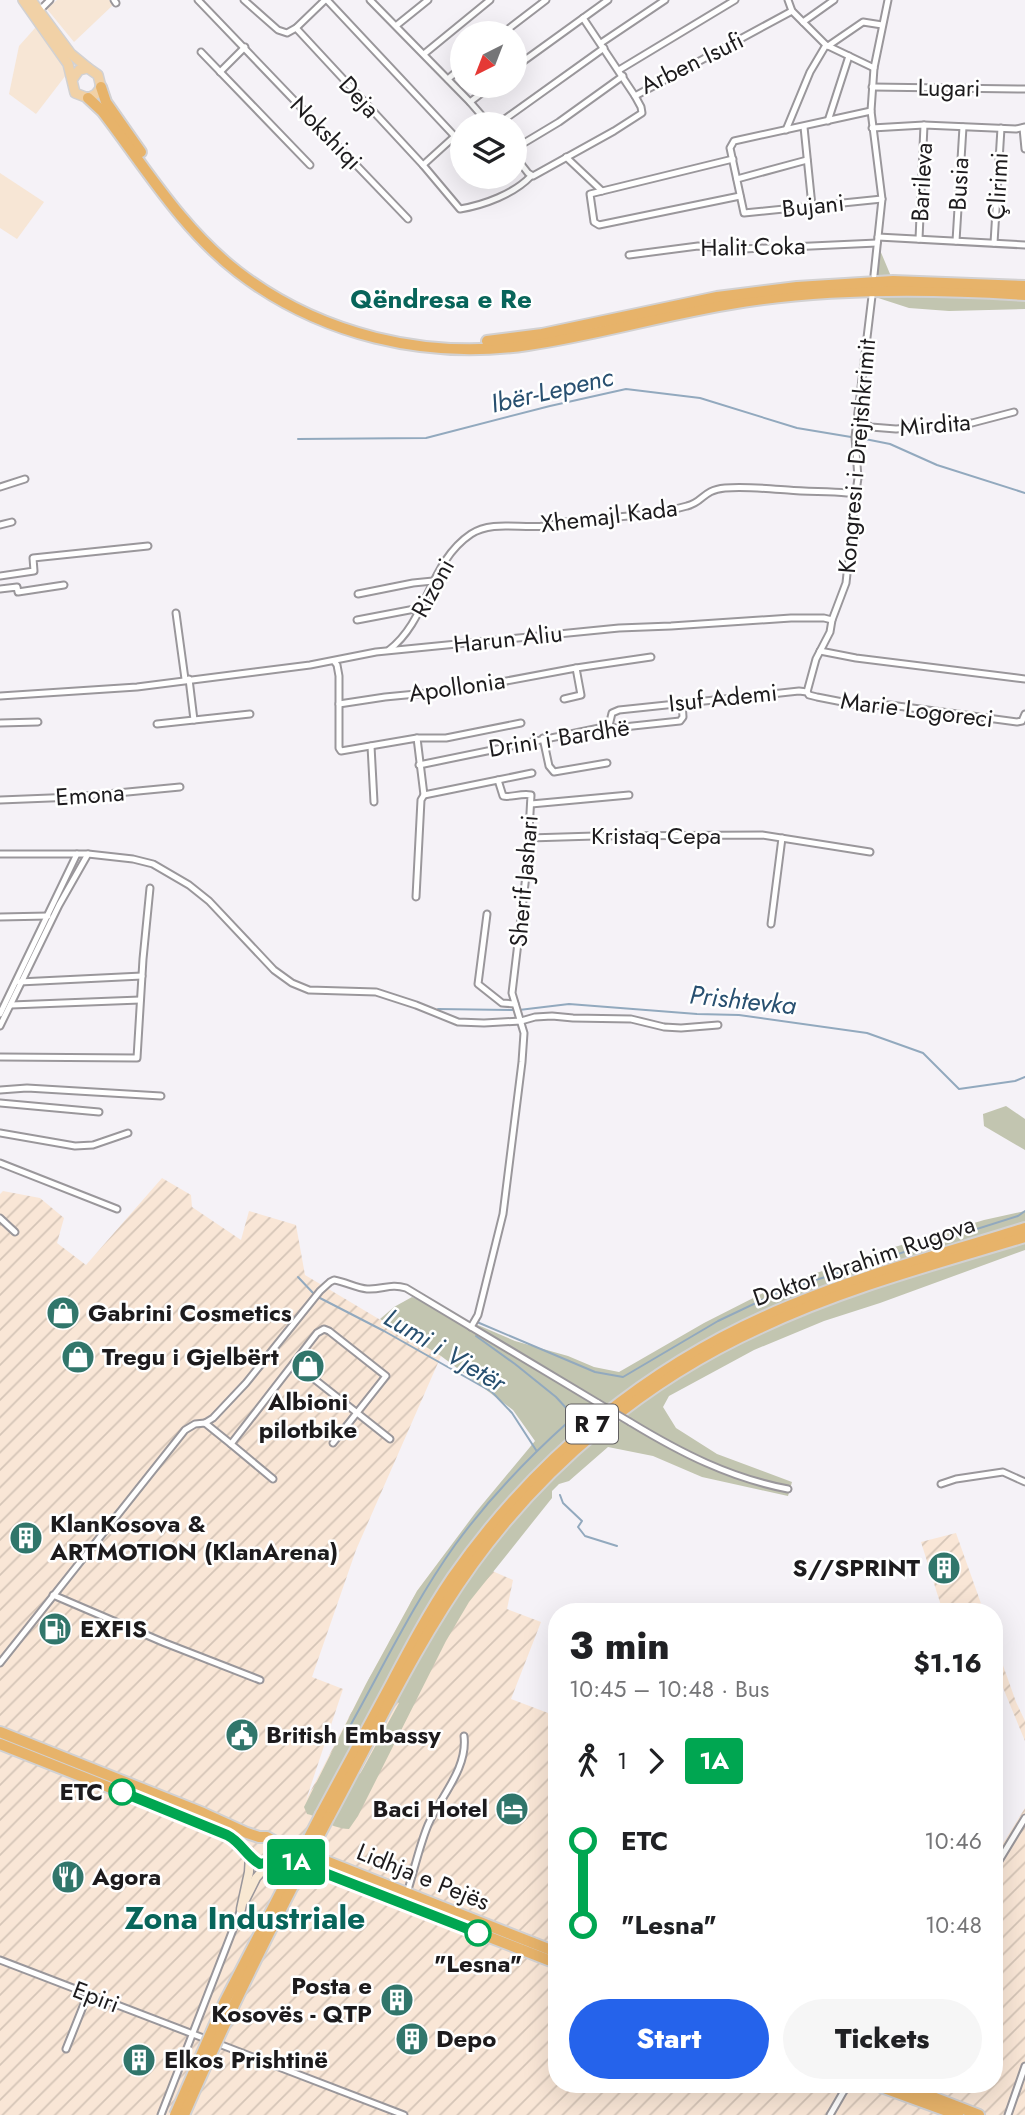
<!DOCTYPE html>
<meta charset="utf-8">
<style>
:root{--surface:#fff;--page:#f6f6f6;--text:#202124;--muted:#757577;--accent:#2563eb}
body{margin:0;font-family:Jost,sans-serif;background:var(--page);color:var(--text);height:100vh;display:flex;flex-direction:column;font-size:26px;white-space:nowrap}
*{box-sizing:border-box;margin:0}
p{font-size:23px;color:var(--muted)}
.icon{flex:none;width:38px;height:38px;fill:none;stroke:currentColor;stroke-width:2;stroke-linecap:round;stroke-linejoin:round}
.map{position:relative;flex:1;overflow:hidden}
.drawer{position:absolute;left:548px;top:1603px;width:455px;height:490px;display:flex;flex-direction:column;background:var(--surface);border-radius:28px;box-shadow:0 7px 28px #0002}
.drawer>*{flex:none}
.badge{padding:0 14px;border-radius:5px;font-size:24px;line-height:46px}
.needle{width:46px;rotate:222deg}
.tools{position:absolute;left:450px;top:21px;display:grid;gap:14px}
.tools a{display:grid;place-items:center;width:77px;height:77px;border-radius:50%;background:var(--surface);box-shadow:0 7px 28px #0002;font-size:35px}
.map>.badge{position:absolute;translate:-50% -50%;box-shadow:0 0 0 4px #fff}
.legs{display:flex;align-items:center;gap:10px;height:77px;padding:0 21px;font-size:23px}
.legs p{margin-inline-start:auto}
.summary{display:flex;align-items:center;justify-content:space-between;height:119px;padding:0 21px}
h1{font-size:38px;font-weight:800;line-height:52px}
.primary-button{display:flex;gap:14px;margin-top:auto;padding:14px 21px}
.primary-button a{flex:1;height:80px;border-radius:42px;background:var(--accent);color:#fff;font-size:28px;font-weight:800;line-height:80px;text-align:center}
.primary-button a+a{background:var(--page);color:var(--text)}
ul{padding:0 21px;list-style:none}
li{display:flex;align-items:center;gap:24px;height:84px;font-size:26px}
li i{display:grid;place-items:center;width:10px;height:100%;margin:0 9px;background:currentColor}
li i::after{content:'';width:18px;height:18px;margin:-9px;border:5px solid;border-radius:50%;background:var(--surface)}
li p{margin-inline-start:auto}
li:first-child i{background:linear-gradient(#0000 50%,currentColor 0)}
li:last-child i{background:linear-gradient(currentColor 50%,#0000 0)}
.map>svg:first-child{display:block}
.commercial{fill:#f7e6d5}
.industrial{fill:url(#industrial-furrows)}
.green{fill:#c2c5b0;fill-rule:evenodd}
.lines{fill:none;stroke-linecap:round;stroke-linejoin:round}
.stream{stroke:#92a9be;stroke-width:2}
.street-casing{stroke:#9a979b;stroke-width:9}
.secondary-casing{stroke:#9a979b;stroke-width:11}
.primary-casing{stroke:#d2d1d2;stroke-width:12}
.highway-casing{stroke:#d2d1d2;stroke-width:14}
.street{stroke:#fff;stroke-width:5}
.secondary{stroke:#f8e8d2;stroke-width:8}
.primary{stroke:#f1d1a6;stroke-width:9}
.highway{stroke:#e7b36a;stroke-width:10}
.street-bridge-casing{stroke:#9a979b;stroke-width:9;stroke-linecap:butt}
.highway-bridge-casing{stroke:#d2d1d2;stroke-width:14;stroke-linecap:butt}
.street-bridge{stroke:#fff;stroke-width:5}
.highway-bridge{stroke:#e7b36a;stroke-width:10}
.line-1-casing{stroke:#fff;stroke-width:16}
.line-1{stroke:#00a651;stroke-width:10}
.stop-1-dot{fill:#fff;stroke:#00a651;stroke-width:3.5}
.labels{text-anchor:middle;stroke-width:5;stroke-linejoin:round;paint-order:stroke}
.shield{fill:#fff;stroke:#615f61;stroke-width:2}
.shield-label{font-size:23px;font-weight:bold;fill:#1d1b1d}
.street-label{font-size:24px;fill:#1d1b1d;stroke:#fff}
.poi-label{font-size:24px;font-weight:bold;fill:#1d1b1d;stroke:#fff;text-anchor:start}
.stop-label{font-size:24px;font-weight:bold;fill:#1d1b1d;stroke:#fff;text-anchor:end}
.neighbourhood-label{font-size:26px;font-weight:bold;fill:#08655a;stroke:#fff}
.water-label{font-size:26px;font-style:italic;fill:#285070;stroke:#fff}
.district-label{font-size:32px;font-weight:bold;fill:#08655a;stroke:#fff}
</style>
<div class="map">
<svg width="1025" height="2115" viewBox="0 0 1025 2115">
<defs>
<pattern id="industrial-furrows" width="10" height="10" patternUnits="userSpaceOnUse" patternTransform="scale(1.75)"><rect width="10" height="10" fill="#f9e6d6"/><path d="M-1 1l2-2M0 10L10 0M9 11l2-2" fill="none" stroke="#d5c5b7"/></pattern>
</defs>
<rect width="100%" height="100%" fill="#f5f2f7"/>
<g class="commercial">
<path d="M57,0H109L113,5L74,42L47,9Z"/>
<path d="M36,27L62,64L66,75L36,114L9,94L19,46Z"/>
<path d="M0,173L44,202L17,239L0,228Z"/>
</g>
<g class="industrial">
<path d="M162,1178L191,1195L192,1207L241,1240L249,1211L296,1225L305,1275L441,1356L356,1550L312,1677L343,1689L306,1800L366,1684L417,1591L447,1551L513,1580L507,1609L541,1622L511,1699L556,1716V2084H994V1858L1025,1808V2115H0V1194L3,1191L40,1198L64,1218L57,1243L86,1265Z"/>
<path d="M956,1533L984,1612H943L921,1542Z"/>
<path d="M994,1640L1016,1702L1025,1721V1741L994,1666Z"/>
</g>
<g class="green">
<path d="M877,243L893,281L1025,286V309L949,311L909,308L872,296Z"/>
<path d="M1006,1106L1025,1119V1150L984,1126L983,1114Z"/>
<path d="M1025,1211V1250L880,1303L824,1321L754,1350L669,1396L663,1407L676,1428L717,1454L792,1482L788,1496L702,1477L653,1456L608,1447L569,1481L559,1484L552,1491V1498L469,1602L446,1641L358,1816L349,1829C329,1828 324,1818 307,1814L304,1807L366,1684L417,1591L476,1512L535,1441L513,1410L441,1356L380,1319L394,1307L412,1297L515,1341L568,1356L594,1367L619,1372L704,1323L771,1289L865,1256L984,1220ZM381,1692L399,1703L360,1774L343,1764Z"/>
</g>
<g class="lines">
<g class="stream">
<path d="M860,438L890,444L937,465L1025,493"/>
<path d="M298,439L426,438L550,406L626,389L700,398L797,428L851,437"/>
<path d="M438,1009L514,1010"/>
<path d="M519,1010L569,1004L697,1014L739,1015L867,1033L923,1053L959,1089L1015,1081L1025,1077"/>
<path d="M298,1277L314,1294"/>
<path d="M318,1297L384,1331L492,1392L512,1413L536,1450"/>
<path d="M477,1322L595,1372L623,1377L718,1321L781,1291L1018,1216L1025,1211"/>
<path d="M560,1495L563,1503L582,1521L578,1527L585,1536L617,1546"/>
<path d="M350,1726C384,1665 415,1601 455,1545C487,1501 527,1459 567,1423L568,1410L556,1397L515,1364L476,1336"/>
</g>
<defs>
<g id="street">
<path d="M114,0L116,3"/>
<path d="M198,0L408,219"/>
<path d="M244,0L278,30L287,33L296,28L325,0"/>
<path d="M327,0L462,144"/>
<path d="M370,0L470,102L489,124"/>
<path d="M788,0L792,11L826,45L874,68"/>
<path d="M39,11L50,0"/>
<path d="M803,22L834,0"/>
<path d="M397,25L428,0"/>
<path d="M296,28L423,165L460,209C484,205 514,194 531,176"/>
<path d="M503,33L546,0"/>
<path d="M601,43L665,0"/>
<path d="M828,46L863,22L882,25"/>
<path d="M201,52L310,165"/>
<path d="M424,54L490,0"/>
<path d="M514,68L608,0"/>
<path d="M619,70L735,0"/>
<path d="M220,72L245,47"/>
<path d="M448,79L462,67"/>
<path d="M872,87L1025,89"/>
<path d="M635,96L792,11"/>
<path d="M470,102L491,86"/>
<path d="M871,111L734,141L730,148L744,213L882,199"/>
<path d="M828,121L849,56"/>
<path d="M498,124L604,48"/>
<path d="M804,127L812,206"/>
<path d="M872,128L924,125L1016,129L1025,127"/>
<path d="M1023,128L1025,149"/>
<path d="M786,130L810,72L826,45"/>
<path d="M514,149L559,122L623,76"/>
<path d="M514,155L528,173L533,176L614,131L642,113L641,107L635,96L583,18"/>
<path d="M566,157L602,191"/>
<path d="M733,159L590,194L594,222L599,225L740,196"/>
<path d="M423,165L455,136"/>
<path d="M737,179L807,160"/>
<path d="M878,237L1025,245"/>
<path d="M919,239L924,125"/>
<path d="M956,241L963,127"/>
<path d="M994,243L1001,128"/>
<path d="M629,255L698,246L743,249L877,243"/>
<path d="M874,275L882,199L871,111L874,68L888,0"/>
<path d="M858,419L871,427L896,429L972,423L1014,412"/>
<path d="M0,487L25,479"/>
<path d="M0,525L12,522"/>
<path d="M0,576L34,571L33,558L148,546"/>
<path d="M0,589L17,587L18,592L64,585"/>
<path d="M358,594L413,583L433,581"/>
<path d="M176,613L185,679"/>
<path d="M357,620L420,608"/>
<path d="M389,650C428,620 429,562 471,534C492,520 521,529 545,526C552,525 559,523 566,522C606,517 648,517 687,506C704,502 702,490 725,488C747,486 767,489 788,490C808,492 828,491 847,493L856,489"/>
<path d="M820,651L856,658L1025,679"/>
<path d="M334,661L337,665L339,676V748L341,751L417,738L424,795L498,780L503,796C510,798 521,793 531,795L527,867L512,993L524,1033L522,1062L503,1214L478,1315L471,1327"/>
<path d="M576,668L651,657"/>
<path d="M189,679L194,720L250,714"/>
<path d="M807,692L816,659L830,632L832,620L846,583L848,564L854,544L853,512L858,478L855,437L872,296"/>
<path d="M0,696L137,687L310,665L376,652L619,628L671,626L791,618H824L832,620"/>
<path d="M339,704L385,697L458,690L576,668L581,695L564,699"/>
<path d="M0,723L38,722"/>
<path d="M157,724L194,720"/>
<path d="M609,726L612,713L619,710L799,691L807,692L809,695L817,697L863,706L890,705L1017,722L1022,721L1025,714"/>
<path d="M417,738H446L521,723"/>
<path d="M543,738L549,766L554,772L607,763"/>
<path d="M371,746L374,802"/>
<path d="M419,765L609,726L614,728L680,721L683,717L682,702"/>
<path d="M498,780L532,773"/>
<path d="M0,800L75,797L180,787"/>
<path d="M531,804L629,795"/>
<path d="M529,838L595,836L762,835L870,852"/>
<path d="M0,854H88L133,859L153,864L189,885L209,901L274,970L292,983L309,990L376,992L416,1005L458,1022L484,1023L521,1021L535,1017L552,1016L573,1018L631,1019L664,1027L681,1028L718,1025"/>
<path d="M416,897L421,800L424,795"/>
<path d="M487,914L478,984L502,1003L515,1004"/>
<path d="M0,917L48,916"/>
<path d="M771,924L782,838"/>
<path d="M19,982L142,976"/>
<path d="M11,1005L140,1000"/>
<path d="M0,1014L77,854"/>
<path d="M0,1026L59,905L88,854"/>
<path d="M0,1057L137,1058L143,959L150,888"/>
<path d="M0,1090L27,1088L161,1096"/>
<path d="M0,1103L99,1112"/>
<path d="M0,1133L75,1146L93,1145L128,1133"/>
<path d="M0,1163L117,1209"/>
<path d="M0,1218L15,1232"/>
<path d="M294,1363L390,1439"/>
<path d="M630,1422C681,1453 730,1478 788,1489"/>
<path d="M205,1423L213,1418L246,1383L320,1291L330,1282L334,1280C346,1282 356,1288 367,1289C383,1290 390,1283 406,1288L598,1403"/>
<path d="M231,1444L273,1479"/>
<path d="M941,1484L956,1479L1003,1472L1025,1482"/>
<path d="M53,1595L165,1643L260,1680"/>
<path d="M0,1663L185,1430L195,1424L205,1423L231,1444L317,1333L324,1329L329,1331L386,1376L333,1443"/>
<path d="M994,1869L1025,1818"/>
<path d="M407,1893C414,1871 419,1847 428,1825C440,1797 468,1769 464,1736"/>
<path d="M0,1960L404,2115"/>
<path d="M66,2049L88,1994"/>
<path d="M161,2115L241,1909"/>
<path d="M830,2115L848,2084"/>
<path d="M1008,2115L1025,2066"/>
</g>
<g id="secondary">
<path d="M245,1900L256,1878L269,1863"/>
<path d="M241,1909L249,1872L250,1855"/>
</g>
<g id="primary">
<path d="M23,0L68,64L75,93L88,98L96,94L101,87L98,75L88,68L79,70L72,80"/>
<path d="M31,0L71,54L88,68"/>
</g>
<g id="highway">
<path d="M101,87L106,102L141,152"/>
<path d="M88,98L102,111C145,167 181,228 238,272C320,335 426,360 528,345C604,334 679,310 756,300C845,288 935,289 1025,295"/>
<path d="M487,341L542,334L717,297L797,287L893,281L1025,286"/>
<path d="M0,1732L203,1813L247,1833L259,1837H267L286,1848L323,1860L556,1952"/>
<path d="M0,1744L219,1831L237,1841L253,1859L260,1864L285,1860L299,1863L556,1963"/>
<path d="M321,1814C344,1771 368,1727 391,1684C410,1648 429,1612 452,1578C536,1457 652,1362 789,1306C865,1274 946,1253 1025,1228"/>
<path d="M329,1817C375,1732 416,1643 473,1564C546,1463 646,1380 760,1328C844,1288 936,1264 1025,1237"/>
<path d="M873,2084L958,2115"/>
<path d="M899,2084L979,2115"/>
</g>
</defs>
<use href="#street" class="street-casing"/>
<use href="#secondary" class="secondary-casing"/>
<use href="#primary" class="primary-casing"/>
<use href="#highway" class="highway-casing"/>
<use href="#street" class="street"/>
<use href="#secondary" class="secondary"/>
<use href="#primary" class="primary"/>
<use href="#highway" class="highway"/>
<defs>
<path id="street-bridge" d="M598,1403L630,1422"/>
<g id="highway-bridge">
<path d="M175,2115L224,2003L321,1814"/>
<path d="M184,2115C228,2013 277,1915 329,1817"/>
</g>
</defs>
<use href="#street-bridge" class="street-bridge-casing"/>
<use href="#highway-bridge" class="highway-bridge-casing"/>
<use href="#street-bridge" class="street-bridge"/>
<use href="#highway-bridge" class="highway-bridge"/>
</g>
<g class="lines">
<defs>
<path id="line-1" d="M122,1792L227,1835C241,1842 247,1857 260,1864L277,1860L299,1863L478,1933"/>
</defs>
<use href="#line-1" class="line-1-casing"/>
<use href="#line-1" class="line-1"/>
</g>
<defs>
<symbol id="shop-disc" viewBox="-11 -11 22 22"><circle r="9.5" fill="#31766b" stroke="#fff"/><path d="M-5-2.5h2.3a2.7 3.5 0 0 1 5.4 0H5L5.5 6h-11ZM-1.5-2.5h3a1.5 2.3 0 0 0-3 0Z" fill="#fff"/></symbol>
<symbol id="building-disc" viewBox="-11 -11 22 22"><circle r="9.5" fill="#31766b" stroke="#fff"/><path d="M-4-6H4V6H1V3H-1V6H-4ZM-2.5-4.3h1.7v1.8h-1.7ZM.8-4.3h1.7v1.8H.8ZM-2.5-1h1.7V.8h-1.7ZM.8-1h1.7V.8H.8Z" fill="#fff"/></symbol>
<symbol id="fuel-disc" viewBox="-11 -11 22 22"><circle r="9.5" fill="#31766b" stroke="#fff"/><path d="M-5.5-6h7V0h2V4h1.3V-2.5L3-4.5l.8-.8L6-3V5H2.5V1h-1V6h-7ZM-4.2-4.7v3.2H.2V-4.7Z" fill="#fff"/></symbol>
<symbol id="civic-disc" viewBox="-11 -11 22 22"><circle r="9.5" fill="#31766b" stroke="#fff"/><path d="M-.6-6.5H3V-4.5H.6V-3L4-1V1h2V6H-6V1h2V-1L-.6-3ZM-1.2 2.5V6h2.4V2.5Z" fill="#fff"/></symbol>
<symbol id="hotel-disc" viewBox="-11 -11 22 22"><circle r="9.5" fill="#31766b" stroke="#fff"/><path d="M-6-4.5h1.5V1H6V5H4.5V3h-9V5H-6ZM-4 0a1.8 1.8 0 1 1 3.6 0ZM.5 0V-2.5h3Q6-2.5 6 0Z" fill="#fff"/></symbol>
<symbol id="restaurant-disc" viewBox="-11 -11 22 22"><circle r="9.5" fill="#31766b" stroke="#fff"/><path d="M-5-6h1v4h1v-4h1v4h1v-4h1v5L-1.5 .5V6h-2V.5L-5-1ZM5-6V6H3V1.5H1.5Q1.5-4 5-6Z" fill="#fff"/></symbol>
</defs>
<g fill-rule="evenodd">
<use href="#shop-disc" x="44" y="1294" width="38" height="38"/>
<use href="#shop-disc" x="59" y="1338" width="38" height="38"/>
<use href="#shop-disc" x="289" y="1347" width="38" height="38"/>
<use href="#building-disc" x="7" y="1519" width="38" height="38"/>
<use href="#building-disc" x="925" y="1549" width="38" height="38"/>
<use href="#fuel-disc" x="36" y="1610" width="38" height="38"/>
<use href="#civic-disc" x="223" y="1716" width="38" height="38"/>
<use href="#hotel-disc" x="493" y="1790" width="38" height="38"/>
<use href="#restaurant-disc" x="49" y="1858" width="38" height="38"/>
<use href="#building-disc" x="378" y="1981" width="38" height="38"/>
<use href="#building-disc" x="393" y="2020" width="38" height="38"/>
<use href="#building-disc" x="120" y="2041" width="38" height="38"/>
</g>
<g class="stop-1-dot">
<circle cx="122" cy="1792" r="12"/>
<circle cx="478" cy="1933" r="12"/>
</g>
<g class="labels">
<rect class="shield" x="566" y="1404.5" width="52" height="39" rx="5"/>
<g class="shield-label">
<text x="592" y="1432">R 7</text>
</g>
<g class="street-label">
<text transform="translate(692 63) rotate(-26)" y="8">Arben Isufi</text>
<text transform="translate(949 88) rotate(1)" y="8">Lugari</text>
<text transform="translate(359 97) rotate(47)" y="8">Deja</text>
<text transform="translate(326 133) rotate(46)" y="8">Nokshiqi</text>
<text transform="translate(922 182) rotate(-87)" y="8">Barileva</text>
<text transform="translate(959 184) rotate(-87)" y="8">Busia</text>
<text transform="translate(998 186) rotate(-87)" y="8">Çlirimi</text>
<text transform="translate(813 206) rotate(-6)" y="8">Bujani</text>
<text transform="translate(753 247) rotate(-1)" y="8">Halit Coka</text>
<text transform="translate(935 425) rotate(-5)" y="8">Mirdita</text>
<text transform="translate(857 456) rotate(-85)" y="8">Kongresi i Drejtshkrimit</text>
<text transform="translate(609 516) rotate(-7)" y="8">Xhemajl Kada</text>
<text transform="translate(433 588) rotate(-61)" y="8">Rizoni</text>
<text transform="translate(508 639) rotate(-6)" y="8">Harun Aliu</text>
<text transform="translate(457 687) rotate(-8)" y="8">Apollonia</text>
<text transform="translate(723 698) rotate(-6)" y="8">Isuf Ademi</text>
<text transform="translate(917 710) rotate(7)" y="8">Marie Logoreci</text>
<text transform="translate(559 738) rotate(-9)" y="8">Drini i Bardhë</text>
<text transform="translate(90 795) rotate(-4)" y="8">Emona</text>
<text x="656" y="844">Kristaq Cepa</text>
<text transform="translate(524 881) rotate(-85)" y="8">Sherif Jashari</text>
<text transform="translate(864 1261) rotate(-19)" y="8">Doktor Ibrahim Rugova</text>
<text transform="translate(423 1877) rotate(22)" y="8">Lidhja e Pejës</text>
<text transform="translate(96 1997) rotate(21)" y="8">Epiri</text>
</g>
<g class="poi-label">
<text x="88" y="1321">Gabrini Cosmetics</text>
<text x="102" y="1365">Tregu i Gjelbërt</text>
<text x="308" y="1410" text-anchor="middle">Albioni<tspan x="308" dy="28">pilotbike</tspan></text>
<text x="50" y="1532">KlanKosova &amp;<tspan x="50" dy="28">ARTMOTION (KlanArena)</tspan></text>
<text x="920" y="1576" text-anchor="end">S//SPRINT</text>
<text x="80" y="1637">EXFIS</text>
<text x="266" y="1743">British Embassy</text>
<text x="488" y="1817" text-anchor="end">Baci Hotel</text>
<text x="92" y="1885">Agora</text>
<text x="372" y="1994" text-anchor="end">Posta e<tspan x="372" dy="28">Kosovës - QTP</tspan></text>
<text x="436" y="2047">Depo</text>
<text x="164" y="2068">Elkos Prishtinë</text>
</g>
<g class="stop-label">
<text x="103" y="1800">ETC</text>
<text x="478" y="1972" text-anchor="middle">"Lesna"</text>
</g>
<g class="neighbourhood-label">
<text x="441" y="308">Qëndresa e Re</text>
</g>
<g class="water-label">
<text transform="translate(552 390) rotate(-13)" y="9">Ibër-Lepenc</text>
<text transform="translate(743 1000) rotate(6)" y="9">Prishtevka</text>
<text transform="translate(445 1350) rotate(31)" y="9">Lumi i Vjetër</text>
</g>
<g class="district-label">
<text x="245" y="1929">Zona Industriale</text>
</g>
</g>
</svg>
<div class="tools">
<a><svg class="needle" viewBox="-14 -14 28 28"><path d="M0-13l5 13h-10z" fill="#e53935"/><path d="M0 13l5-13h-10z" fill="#757577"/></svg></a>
<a><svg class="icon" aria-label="layers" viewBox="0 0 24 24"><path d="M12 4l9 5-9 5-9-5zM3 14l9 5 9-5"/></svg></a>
</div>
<b class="badge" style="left:296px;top:1862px;background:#00a651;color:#fff">1A</b>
<section class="drawer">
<div class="summary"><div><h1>3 min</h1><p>10:45 – 10:48 · Bus</p></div><b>$1.16</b></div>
<div class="legs"><svg class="icon" aria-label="walk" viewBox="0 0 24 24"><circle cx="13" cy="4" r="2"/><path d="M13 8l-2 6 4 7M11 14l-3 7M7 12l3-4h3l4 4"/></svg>1<svg class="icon" aria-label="forward" viewBox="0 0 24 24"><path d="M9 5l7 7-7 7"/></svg><b class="badge" style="background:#00a651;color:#fff">1A</b></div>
<ul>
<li><i style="color:#00a651"></i><b>ETC</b><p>10:46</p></li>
<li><i style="color:#00a651"></i><b>&quot;Lesna&quot;</b><p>10:48</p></li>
</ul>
<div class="primary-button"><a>Start</a><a>Tickets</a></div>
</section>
</div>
